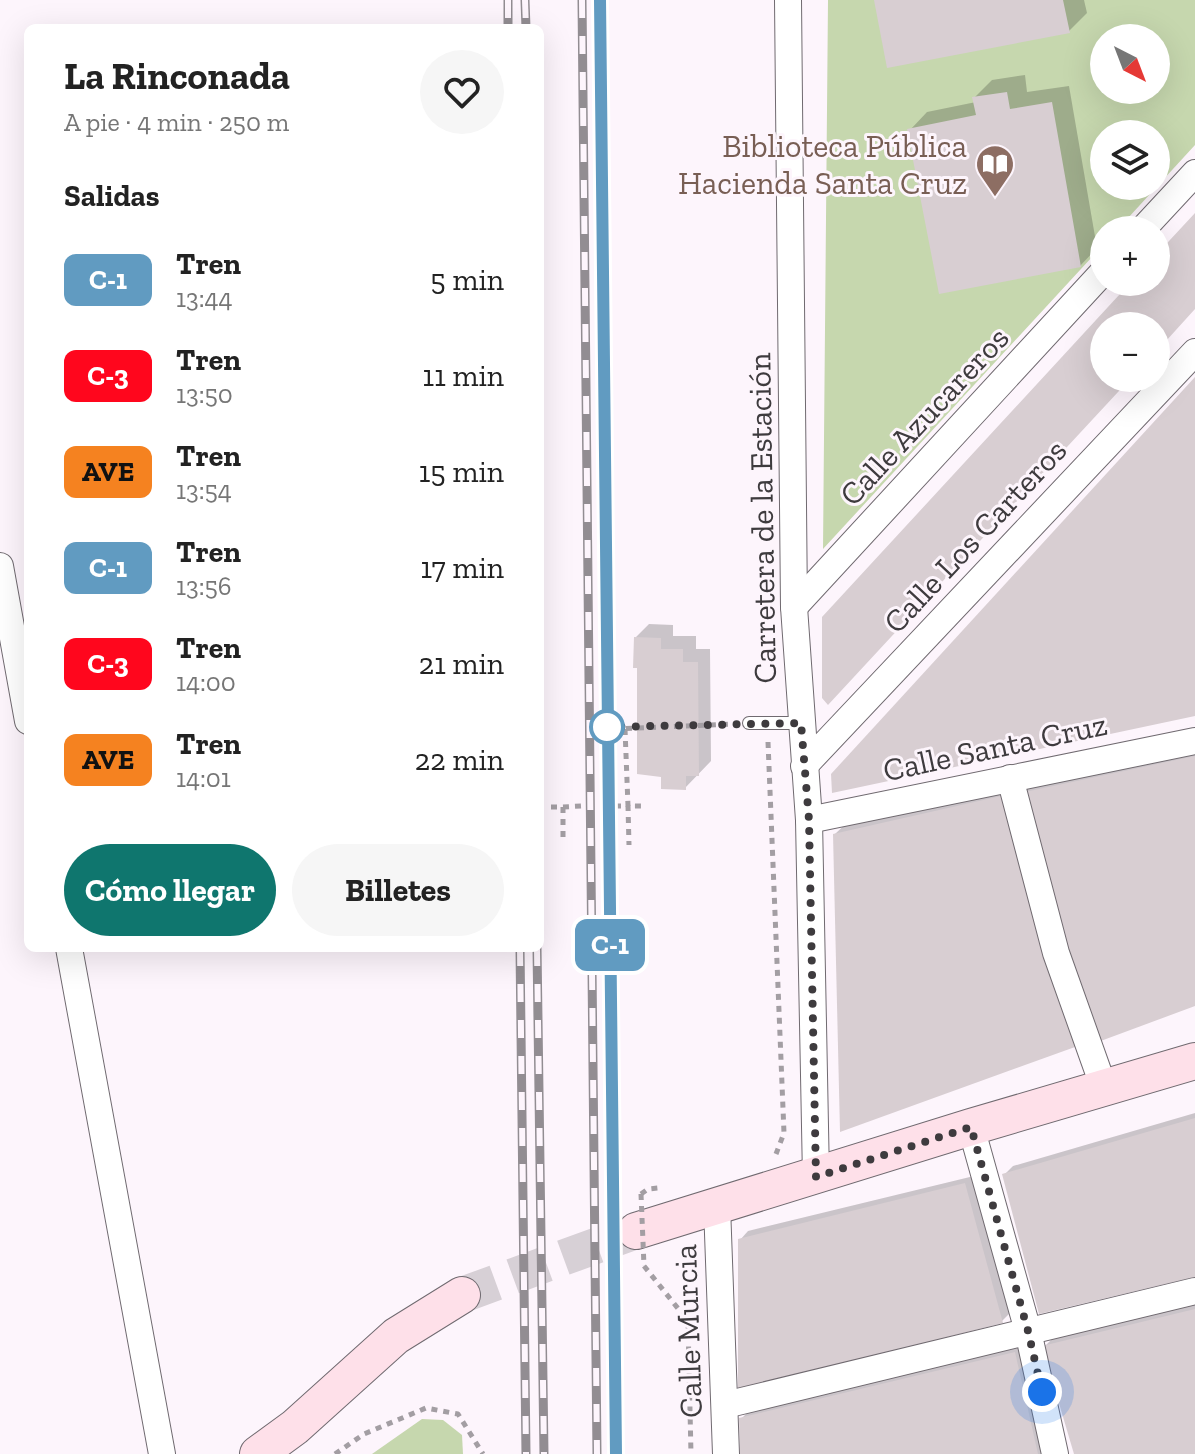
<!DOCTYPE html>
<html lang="es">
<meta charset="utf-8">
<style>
:root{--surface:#fff;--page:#f6f6f6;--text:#222;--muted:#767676;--accent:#0f766e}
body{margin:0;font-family:"Zilla Slab",serif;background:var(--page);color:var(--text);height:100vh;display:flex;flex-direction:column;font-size:30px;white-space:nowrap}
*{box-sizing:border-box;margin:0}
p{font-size:26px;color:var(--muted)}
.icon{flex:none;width:44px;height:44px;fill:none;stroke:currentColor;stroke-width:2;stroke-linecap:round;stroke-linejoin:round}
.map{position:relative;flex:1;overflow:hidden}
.side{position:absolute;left:24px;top:24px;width:520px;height:928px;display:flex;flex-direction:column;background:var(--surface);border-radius:12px;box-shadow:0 8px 32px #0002}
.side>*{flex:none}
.badge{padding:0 16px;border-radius:12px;font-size:28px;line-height:52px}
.needle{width:52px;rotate:138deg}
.controls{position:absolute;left:1090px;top:24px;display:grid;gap:16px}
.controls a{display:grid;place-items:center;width:80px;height:80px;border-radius:50%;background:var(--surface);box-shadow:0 8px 32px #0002;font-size:40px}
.you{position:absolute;width:40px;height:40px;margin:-20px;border:6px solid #fff;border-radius:50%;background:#1a73e8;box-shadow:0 0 0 12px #1a73e833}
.map>.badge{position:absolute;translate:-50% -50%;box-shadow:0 0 0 4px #fff}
h2{padding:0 40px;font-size:30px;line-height:72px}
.round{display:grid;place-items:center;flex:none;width:84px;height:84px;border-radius:42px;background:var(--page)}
.headline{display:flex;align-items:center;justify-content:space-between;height:136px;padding:0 40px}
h1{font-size:38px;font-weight:700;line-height:60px}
.action{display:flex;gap:16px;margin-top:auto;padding:16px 40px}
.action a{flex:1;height:92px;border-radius:48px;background:var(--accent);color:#fff;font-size:32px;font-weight:700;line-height:92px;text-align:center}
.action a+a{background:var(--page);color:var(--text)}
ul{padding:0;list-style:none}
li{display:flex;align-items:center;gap:24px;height:96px;padding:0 40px}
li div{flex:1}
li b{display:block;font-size:30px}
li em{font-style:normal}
li .badge{min-width:88px;font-weight:700;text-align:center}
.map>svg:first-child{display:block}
.green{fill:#c6d7ae;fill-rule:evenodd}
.shadow{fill:#0003}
.building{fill:#d8ced2}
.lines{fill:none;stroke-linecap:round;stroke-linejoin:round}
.secondary-tunnel{stroke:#d7d0d6;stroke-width:36;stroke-dasharray:36 18;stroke-linecap:butt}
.lane-casing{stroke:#706a70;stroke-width:14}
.street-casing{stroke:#706a70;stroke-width:28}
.secondary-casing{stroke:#706a70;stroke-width:38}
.path{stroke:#a39ea3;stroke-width:5;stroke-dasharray:6 6;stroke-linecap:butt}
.lane{stroke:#fff;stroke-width:12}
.street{stroke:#fff;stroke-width:26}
.secondary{stroke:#fee0e9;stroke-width:36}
.rail-casing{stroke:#928d92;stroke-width:9}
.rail{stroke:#fdf5fc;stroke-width:6;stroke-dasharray:18;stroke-linecap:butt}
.path-bridge{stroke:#a39ea3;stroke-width:5;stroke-dasharray:6 6;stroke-linecap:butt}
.line-casing{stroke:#fff;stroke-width:18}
.line{stroke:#619bc1;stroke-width:12}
.walk{stroke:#3e3b3e;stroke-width:8;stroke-dasharray:0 14.4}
.stop-dot{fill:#fff;stroke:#619bc1;stroke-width:4}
.labels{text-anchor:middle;stroke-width:6;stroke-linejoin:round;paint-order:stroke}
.education-label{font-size:32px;fill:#785e54;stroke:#fdf5fc;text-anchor:end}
.street-label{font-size:32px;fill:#3e3b3e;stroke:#fdf5fc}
</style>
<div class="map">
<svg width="1195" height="1454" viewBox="0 0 1195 1454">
<rect width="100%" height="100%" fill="#fdf5fc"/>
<g class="green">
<path d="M828,0H1195V145L1117,230H1104V244L823,549ZM1104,38H1156V90H1104ZM1104,134H1156V186H1104Z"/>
<path d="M422,1419L443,1420L462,1435L463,1454H372Z"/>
</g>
<g class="shadow">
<path d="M876,0H1084L1087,13L1069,31Z"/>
<path d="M1025,75L1027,92L1069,86L1097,248L1080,266L910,130L927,112L976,102L974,98L992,80Z"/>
<path d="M649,624L673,625V636H696V649H710L711,761L685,788L663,775L639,666L636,637Z"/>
<path d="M1195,743V1004L1094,1024L1074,1045L835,834L853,817L1019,779L1023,793L1040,776Z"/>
<path d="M1195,1113V1274L1005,1174L1013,1166Z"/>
<path d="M974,1176L1011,1312L1002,1321L740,1240L748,1231Z"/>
<path d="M1195,1304V1454H1076L1044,1347L1053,1338Z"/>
<path d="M1023,1344L1049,1454H742L741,1419L750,1410Z"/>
</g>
<g class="building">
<path d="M874,0H1063L1070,33L887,68Z"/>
<path d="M1007,92L1010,109L1052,102L1081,267L939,294L907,129L976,115L972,97Z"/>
<path d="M1195,213V309L1156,352V326H1104V378H1131L828,705L822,698V617L1131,282H1156V255Z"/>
<path d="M1195,377V716L832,793L831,774Z"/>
<path d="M634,637L661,638V649H683V662H698L699,776H686V790L661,789V777L637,774V668H633Z"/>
<path d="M1195,756V1006L1098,1042L1020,793Z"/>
<path d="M1001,796L1075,1047L840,1132L833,834Z"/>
<path d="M1195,1118V1277L1039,1314L1002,1174Z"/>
<path d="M965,1183L1003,1323L738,1390V1239Z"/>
<path d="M1195,1309V1454H1074L1042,1346Z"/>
<path d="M1015,1352L1038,1454H740L739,1418Z"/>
</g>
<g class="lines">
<path class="secondary-tunnel" d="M462,1295L636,1231"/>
<defs>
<path id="lane" d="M749,723H801"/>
<g id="street">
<path d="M788,0L794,607L809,820L816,1177"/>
<path d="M1142,230L1195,173"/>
<path d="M0,566L28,721"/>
<path d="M794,607L1104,271"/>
<path d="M804,766L1195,352"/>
<path d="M1010,778L1056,953L1104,1088"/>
<path d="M809,820L1195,741"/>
<path d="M69,948L162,1454"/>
<path d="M971,1127L1028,1331L1055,1454"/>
<path d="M717,1206L726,1454"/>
<path d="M725,1405L1195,1291"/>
</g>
<g id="secondary">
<path d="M636,1231L971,1127L1195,1061"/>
<path d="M258,1454L295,1427L396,1336L462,1295"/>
</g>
</defs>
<use href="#lane" class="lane-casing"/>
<use href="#street" class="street-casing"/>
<use href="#secondary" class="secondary-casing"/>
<g class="path">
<path d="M614,729L732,724"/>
<path d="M625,729L628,806H646"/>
<path d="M768,742L784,1133L776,1154"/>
<path d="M615,806H628L629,845"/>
<path d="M551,807H563V842"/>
<path d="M563,807L582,806"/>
<path d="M641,1194L648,1189L658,1188"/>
<path d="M644,1266L688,1321L691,1454"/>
<path d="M335,1454L364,1434L426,1408L458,1414L483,1454"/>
</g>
<use href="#lane" class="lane"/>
<use href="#street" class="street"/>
<use href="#secondary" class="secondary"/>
<defs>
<g id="rail">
<path d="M508,0V28"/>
<path d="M525,0L526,28"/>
<path d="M582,0L597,1454"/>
<path d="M600,0L616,1454"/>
<path d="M520,948L526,1454"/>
<path d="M537,948L544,1454"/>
</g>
</defs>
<use href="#rail" class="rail-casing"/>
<use href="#rail" class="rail"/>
<path class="path-bridge" d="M641,1194L644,1266"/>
</g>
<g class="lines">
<defs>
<path id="line" d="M600,0L616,1454"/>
</defs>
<use href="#line" class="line-casing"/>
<use href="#line" class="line"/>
<path class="walk" d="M607,727L801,723L809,820L816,1177L971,1127L1028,1331L1042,1392"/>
</g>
<defs>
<symbol id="library-pin" viewBox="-11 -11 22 30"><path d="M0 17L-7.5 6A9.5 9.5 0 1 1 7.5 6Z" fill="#8d6e63" stroke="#fdf5fc"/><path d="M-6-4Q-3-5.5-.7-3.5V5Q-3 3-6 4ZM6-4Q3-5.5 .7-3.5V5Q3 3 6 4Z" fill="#fff"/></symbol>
</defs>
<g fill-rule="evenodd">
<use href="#library-pin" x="973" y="142" width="44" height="60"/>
</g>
<circle class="stop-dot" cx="607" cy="727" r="16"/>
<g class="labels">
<g class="education-label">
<text x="967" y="157">Biblioteca Pública<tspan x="967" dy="37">Hacienda Santa Cruz</tspan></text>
</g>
<g class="street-label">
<text transform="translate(924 416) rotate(-47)" y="11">Calle Azucareros</text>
<text transform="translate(762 518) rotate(-91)" y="11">Carretera de la Estación</text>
<text transform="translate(975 536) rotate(-47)" y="11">Calle Los Carteros</text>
<text transform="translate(995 747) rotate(-12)" y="11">Calle Santa Cruz</text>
<text transform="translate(688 1331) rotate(-92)" y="11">Calle Murcia</text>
</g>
</g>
</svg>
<div class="controls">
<a><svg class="needle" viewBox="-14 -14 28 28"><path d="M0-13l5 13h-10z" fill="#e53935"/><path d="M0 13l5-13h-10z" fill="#767676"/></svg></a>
<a><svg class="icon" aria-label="layers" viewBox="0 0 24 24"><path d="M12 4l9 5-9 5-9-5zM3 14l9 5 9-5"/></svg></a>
<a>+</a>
<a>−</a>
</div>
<div class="you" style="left:1042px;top:1392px"></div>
<b class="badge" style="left:610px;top:945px;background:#619bc1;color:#fff">C-1</b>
<section class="side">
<div class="headline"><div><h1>La Rinconada</h1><p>A pie · 4 min · 250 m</p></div><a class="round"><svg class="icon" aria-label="heart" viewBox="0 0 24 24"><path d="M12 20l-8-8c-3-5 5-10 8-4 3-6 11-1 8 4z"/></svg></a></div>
<h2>Salidas</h2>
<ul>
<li><span class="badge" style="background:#619bc1;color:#fff">C-1</span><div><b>Tren</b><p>13:44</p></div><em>5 min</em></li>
<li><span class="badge" style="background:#ff061d;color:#fff">C-3</span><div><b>Tren</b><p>13:50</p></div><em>11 min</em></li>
<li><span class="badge" style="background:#f58220;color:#111">AVE</span><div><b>Tren</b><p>13:54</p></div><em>15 min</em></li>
<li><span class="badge" style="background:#619bc1;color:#fff">C-1</span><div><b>Tren</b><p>13:56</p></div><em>17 min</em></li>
<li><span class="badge" style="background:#ff061d;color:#fff">C-3</span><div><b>Tren</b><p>14:00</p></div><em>21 min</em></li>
<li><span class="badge" style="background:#f58220;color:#111">AVE</span><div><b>Tren</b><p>14:01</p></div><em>22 min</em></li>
</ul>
<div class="action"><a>Cómo llegar</a><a>Billetes</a></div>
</section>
</div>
